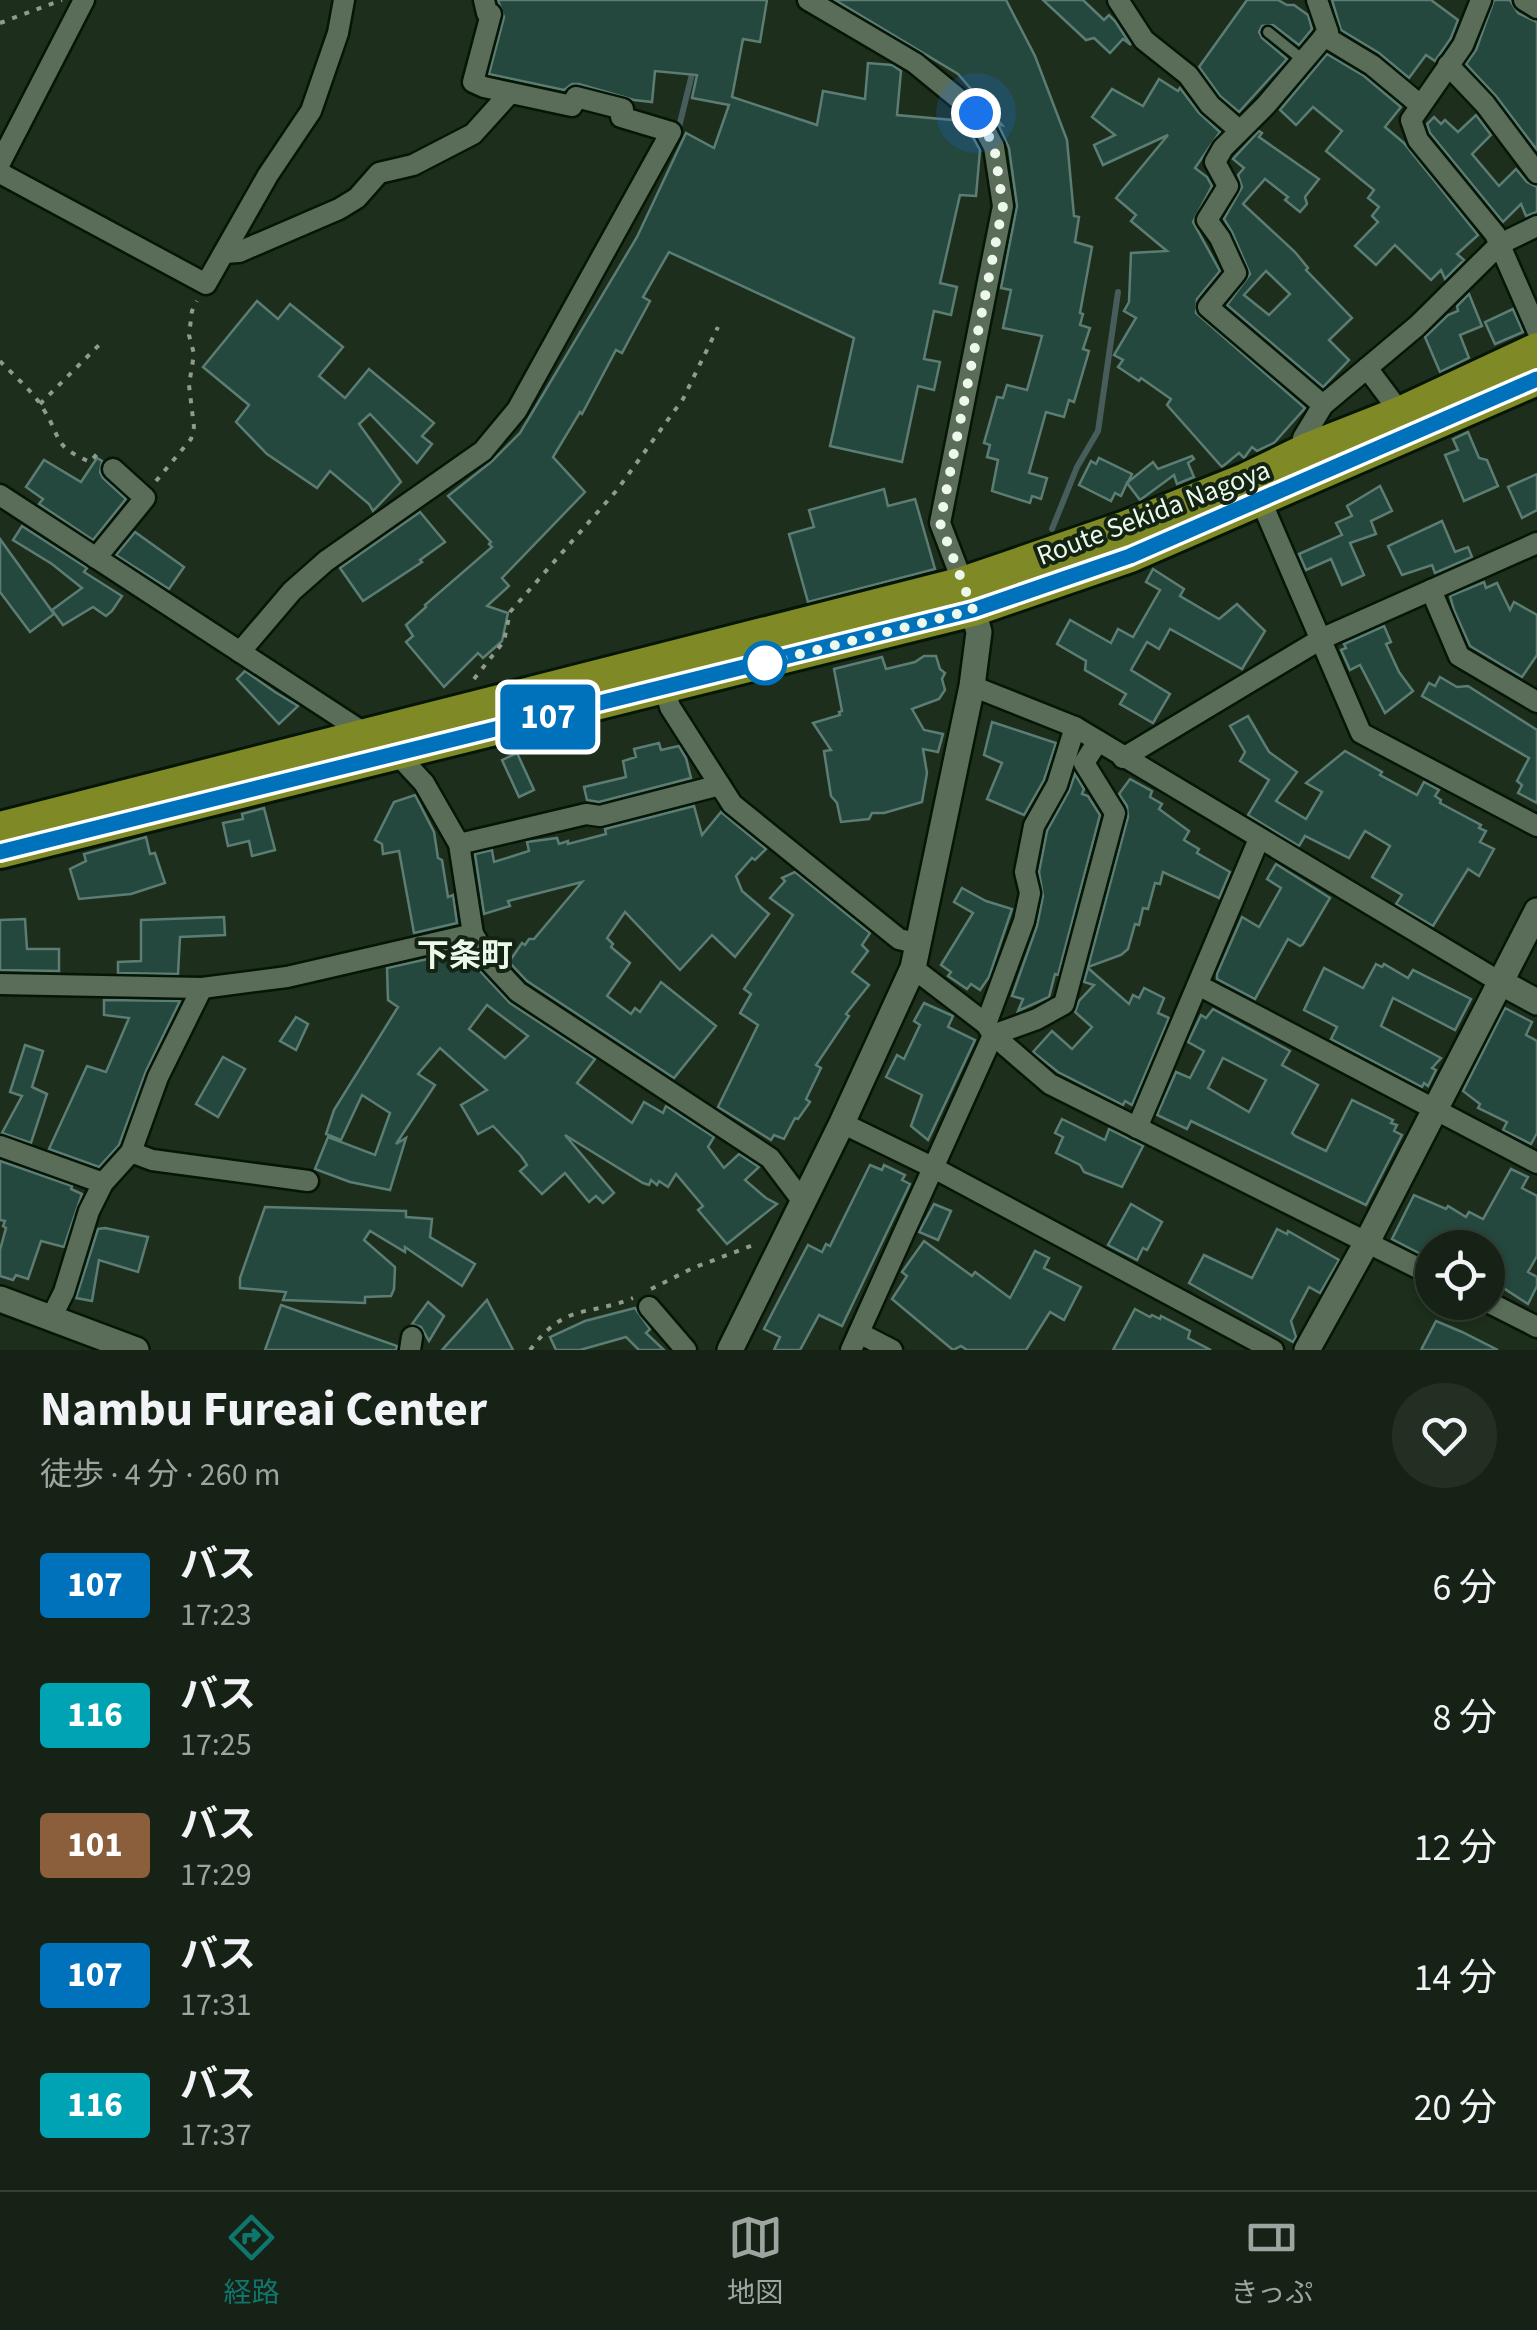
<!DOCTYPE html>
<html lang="ja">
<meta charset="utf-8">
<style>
:root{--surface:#162215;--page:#232f22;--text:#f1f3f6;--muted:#9ea4a0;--line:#353f34;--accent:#0f766e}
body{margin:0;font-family:"Source Sans 3","Noto Sans JP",sans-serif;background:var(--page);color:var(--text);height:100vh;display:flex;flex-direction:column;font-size:38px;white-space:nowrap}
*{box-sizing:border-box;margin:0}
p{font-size:32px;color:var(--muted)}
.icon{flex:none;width:55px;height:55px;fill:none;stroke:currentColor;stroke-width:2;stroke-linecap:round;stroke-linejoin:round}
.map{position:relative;height:1350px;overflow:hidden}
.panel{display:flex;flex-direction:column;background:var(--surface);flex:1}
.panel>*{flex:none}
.badge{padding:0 20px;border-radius:8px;font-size:35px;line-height:65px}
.buttons{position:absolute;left:1415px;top:1230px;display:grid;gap:20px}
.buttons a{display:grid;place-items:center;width:90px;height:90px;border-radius:50%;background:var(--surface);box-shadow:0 2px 8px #0004,0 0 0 2px var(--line);font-size:50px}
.you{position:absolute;width:50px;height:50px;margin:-25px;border:8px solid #fff;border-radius:50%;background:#1a73e8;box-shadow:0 0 0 15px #1a73e833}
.map>.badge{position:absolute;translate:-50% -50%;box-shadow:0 0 0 5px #fff}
.round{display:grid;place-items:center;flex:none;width:105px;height:105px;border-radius:52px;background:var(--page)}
.head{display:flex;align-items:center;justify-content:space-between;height:170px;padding:0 40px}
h1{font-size:48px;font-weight:700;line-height:75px}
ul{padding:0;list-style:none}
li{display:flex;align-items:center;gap:30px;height:130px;padding:0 40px}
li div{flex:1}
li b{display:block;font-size:38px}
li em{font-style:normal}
li .badge{min-width:110px;font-weight:700;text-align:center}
.tab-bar{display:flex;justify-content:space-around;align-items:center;height:140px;border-top:2px solid var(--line);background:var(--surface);font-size:28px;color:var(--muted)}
.tab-bar a{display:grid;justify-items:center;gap:5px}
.tab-bar .active{color:var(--accent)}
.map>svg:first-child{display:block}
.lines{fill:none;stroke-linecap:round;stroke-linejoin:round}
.stream{stroke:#475d5c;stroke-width:6}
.building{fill:#24473e;stroke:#5c7d74;stroke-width:2.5;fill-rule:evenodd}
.service-casing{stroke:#061606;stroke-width:15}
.minor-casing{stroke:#061606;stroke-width:25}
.tertiary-casing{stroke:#061606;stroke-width:30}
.primary-casing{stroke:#061606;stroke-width:38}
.path{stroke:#8e9c8e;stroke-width:4;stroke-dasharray:5 8;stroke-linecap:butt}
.service{stroke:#5a6d59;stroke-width:10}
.minor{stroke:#5a6d59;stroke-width:20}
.tertiary{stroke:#5a6d59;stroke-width:25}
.primary{stroke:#7f8925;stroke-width:32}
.line-casing{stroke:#fff;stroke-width:22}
.line{stroke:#0072bc;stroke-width:15}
.walk{stroke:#ecf8ec;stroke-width:10;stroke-dasharray:0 18}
.stop-dot{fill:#fff;stroke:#0072bc;stroke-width:5}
.labels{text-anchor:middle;stroke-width:8;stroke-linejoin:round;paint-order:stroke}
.street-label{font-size:28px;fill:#ecf8ec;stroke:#132413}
.quarter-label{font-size:32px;font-weight:bold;fill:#ecf8ec;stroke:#132413}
</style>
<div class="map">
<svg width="1537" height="1350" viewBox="0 0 1537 1350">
<rect width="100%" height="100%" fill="#1d2e1c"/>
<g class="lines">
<g class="stream">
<path d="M677,135L693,70"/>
<path d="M1052,529L1077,467L1098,431L1118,292"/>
</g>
</g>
<g class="building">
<path d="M498,0H767L760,42L743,39L732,97L817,125L823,91L865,99L868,63L892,65L901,71L897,115L964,121L980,150L976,196L960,195L940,283L957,287L951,315L934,311L924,359L940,362L934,390L918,386L902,462L830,446L854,338L669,252L643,297L650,301L630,338L622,353L616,350L582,414L580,412L553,457L585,492L502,578L509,586L487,606L508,613L502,641L483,658L478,653L444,687L406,642L413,636L406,625L426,607L425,605L492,547L489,544L491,542L448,496L491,462L520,433L637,237L686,133L714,148L729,105L692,98L697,75L655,71L652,102L634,100L579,84H572L564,90L489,74L504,17Z"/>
<path d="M835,0H1006L1035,56L1067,140L1074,216L1079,217L1075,242L1092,247L1080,313L1083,314L1080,325L1090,328L1083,349L1089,351L1074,402L1069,400L1064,417L1046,412L1029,473L1047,478L1041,499L1032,496L1030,503L992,491L998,460L987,457L990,445L984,443L997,397L1003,398L1007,385L1027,390L1042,336L1003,328L1011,290L1001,288L1017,206L1009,148L998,124L1002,125L958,74Z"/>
<path d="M1043,0H1083L1104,20L1109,15L1115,21L1131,45L1123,39L1110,53L1094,38L1086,40Z"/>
<path d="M1247,0H1278L1287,5H1294L1308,15L1312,29L1299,45L1273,25L1262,26L1259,32L1262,38L1287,59L1239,112L1220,96L1199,67Z"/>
<path d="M1332,0H1431L1458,20L1451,38L1435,61L1426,55L1409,78L1379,53L1341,30Z"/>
<path d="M1494,0H1510L1518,13L1537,22V150L1496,96L1466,64L1476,50Z"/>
<path d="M1327,54L1364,76L1401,107L1385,127L1404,143L1478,235L1457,254L1464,260L1445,279L1441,270L1431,280L1395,245L1376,265L1355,246L1378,222L1372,216L1379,207L1368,198L1374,190L1326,151L1342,131L1313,107L1296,125L1280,110Z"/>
<path d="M1159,79L1178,91L1180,88L1199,113L1220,132L1195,168L1207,177L1212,186L1193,222L1220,271L1197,299L1196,313L1305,408L1274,443L1257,451L1252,447L1244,458L1239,453L1222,467L1167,405L1171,399L1141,378L1139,381L1118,367L1123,360L1114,355L1136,318L1124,311L1129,302L1131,253L1167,251L1131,221L1136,215L1116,198L1168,135L1103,165L1094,145L1115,135L1092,117L1112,89L1143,106Z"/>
<path d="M1476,115L1491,135L1472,154L1499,186L1516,169L1527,182L1537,187V212L1526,216L1521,204L1503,222L1430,133L1427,124L1434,117L1441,124L1445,120L1458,132Z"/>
<path d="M1259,131L1262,133L1259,137L1319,179L1305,197L1307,204L1300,212L1285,200L1288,197L1265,179L1243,204L1295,252L1308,268L1306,270L1352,318L1329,340L1349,360L1323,387L1227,305L1250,274L1232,232L1224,219L1242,187L1238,175L1244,168L1233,159ZM1266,271L1290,294L1269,315L1244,295Z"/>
<path d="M1469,294L1482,326L1460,335L1469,358L1440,372L1425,337L1448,315L1458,311L1457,306Z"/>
<path d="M257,301L278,319L290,304L343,347L319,376L345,398L369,369L434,423L422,436L432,444L417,463L370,414L359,424L401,482L373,511L369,504L330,471L317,488L267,454L236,422L249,405L203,367Z"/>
<path d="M1513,309L1523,332L1495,344L1485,322Z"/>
<path d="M1468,432L1479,458L1487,460L1498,486L1464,501L1445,455L1458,450L1453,439Z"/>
<path d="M1192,456L1194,459L1188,463L1194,477L1177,484L1174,475L1140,500L1127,483L1121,496L1115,493L1111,501L1079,485L1091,461L1096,464L1099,458L1132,474L1128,482L1153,462L1158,469Z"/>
<path d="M97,458L102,461L100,472L103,478L126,499L93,540L39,504L43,499L26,487L44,460L81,482Z"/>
<path d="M1537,474V510L1522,518L1508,487Z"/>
<path d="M1380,486L1392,511L1371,521L1376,534L1350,543L1364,575L1342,585L1331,559L1306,570L1299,554L1342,535L1336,523L1352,516L1347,506Z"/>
<path d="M884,489L888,506L915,499L935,569L808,602L789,534L814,527L809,510Z"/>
<path d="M420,512L445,542L420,560L422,562L363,601L340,568Z"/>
<path d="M1442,521L1455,552L1468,547L1472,557L1435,573L1432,565L1402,575L1388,546Z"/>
<path d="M22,526L87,568L84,572L122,596L112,611L106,616L93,607L63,625L52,610L82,588L52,564L13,540Z"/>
<path d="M135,532L184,567L169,589L116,555Z"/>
<path d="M0,539L54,614L30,632L0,592Z"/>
<path d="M1153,569L1184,589L1180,596L1219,619L1237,604L1265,631L1242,669L1170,629L1159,649L1147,642L1131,670L1170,694L1153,723L1120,704L1126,694L1085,670L1086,661L1057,644L1070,620L1111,643L1118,629L1133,637L1160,590L1146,582Z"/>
<path d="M1484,582L1486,588L1497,583L1510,610L1514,602L1537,615V655L1522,677L1470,646L1454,610L1450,596Z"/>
<path d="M1384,626L1391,642L1386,644L1399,672L1413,691L1385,713L1360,665L1350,670L1341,650L1346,648L1344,644Z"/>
<path d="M924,656H936L940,669L945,673L942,679L945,690L939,699L912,709L924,730L943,734L938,752L923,749L927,773L922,802L884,813H872L869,819L841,822L837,803L831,796L824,751L831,750L813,723L840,715L839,712L842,711L834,669L882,657L886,669L915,662Z"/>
<path d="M245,671L275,692L298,706L279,724L237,679Z"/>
<path d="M1440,677L1457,687L1468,686L1537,730V803L1518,793L1522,785L1517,781L1529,758L1422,696L1429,683L1435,686Z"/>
<path d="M1248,716L1269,752L1297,772L1276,801L1306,819L1322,792L1306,783L1345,751L1382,772L1380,775L1417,795L1424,782L1439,790L1435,796L1441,800L1440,803L1481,825L1479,828L1486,831L1480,842L1494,849L1479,876L1468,869L1433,926L1396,904L1402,895L1372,877L1390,846L1365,831L1349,858L1305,836L1299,846L1248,815L1269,780L1240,761L1245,752L1230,726Z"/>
<path d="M992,722L1056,743L1044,780L1024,815L987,799L1002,763L984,755Z"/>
<path d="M659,743L661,750L679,746L686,758L691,778L599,802L587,800L584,787L626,777L623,761L636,757L634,749Z"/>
<path d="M517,753L534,790L519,797L502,760Z"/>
<path d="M1075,774L1084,789L1082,794L1088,796L1100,815L1058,975L1055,974L1049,997L1018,1011L1023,999L1012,996L1037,926L1043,896L1039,872L1047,831L1069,791Z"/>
<path d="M1130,779L1152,791L1150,797L1162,804L1159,809L1189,831L1184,840L1199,849L1197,853L1230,872L1219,898L1163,872L1160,884L1155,883L1148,909L1143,908L1139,925L1135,924L1128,949L1121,955L1088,967L1128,817L1127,806L1119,794Z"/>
<path d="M415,795L434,832L438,858L442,860L448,897L453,895L457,923L414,933L399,851L383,854L382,844L375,840L394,802Z"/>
<path d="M694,806L702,835L721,812L766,849L755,860L752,858L736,876L742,891L769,914L735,957L712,935L680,970L625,912L607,938L613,944L611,947L630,963L607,996L631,1014L635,1008L640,1012L661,982L716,1026L674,1078L527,981L509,962L522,943L525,945L529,939H534L582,882L508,901L510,906L484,914L475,854L492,850L494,862L529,851L527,842L557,838L559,844L568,841V844L606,834L605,829Z"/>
<path d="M264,808L275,850L252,856L249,841L228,846L223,823L243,819L242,814Z"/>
<path d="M146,837L150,854L155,853L165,883L131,894L79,899L70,869L86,861L84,854Z"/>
<path d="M1276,864L1330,898L1303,944L1300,946L1288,939L1255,999L1217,979V974L1242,917L1259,927L1281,888L1267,879Z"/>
<path d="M795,872L870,933L862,945L868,951L852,972L869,985L846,1014L849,1016L816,1065L821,1068L806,1099L810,1102L798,1119L795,1118L784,1139L774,1135L771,1140L718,1107L758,1025L740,1013L751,994L744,989L793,915L770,898L785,881L782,878Z"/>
<path d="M962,888L986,901L1012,909L989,977L980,990L971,984L967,989L948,976L951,972L941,965L973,913L954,902Z"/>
<path d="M224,917L225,935L180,937L178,974L118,973V962L141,961V920Z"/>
<path d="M25,919L27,949H59V971L0,970V920Z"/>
<path d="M454,953L479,970L510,1003L595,1059L577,1083L632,1123L644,1102L663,1113L666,1106L714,1137L708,1147L724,1168L739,1154L759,1167L745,1180L766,1198L777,1204L727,1244L698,1210L703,1206L676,1174L668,1187L659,1181L657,1185L651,1180L649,1185L643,1183L565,1135L614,1193L603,1203L596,1196L589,1202L565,1173L542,1194L520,1171L527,1165L521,1156L493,1126L478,1134L461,1105L487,1090L440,1048L418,1074L435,1085L396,1144L406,1138L390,1190L350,1182L315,1169L328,1137L375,1155L390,1113L362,1095L341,1140L326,1134L334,1110L398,1007L388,1000L387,968ZM487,1005L528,1036L505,1058L469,1029Z"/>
<path d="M1376,964L1382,967L1384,964L1408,978L1413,970L1471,999L1455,1030L1393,998L1381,1026L1441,1058L1432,1068L1436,1070L1428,1086L1424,1083L1422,1087L1331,1039L1337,1027L1304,1010L1324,968L1363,988Z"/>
<path d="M1088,968L1129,1004L1133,995L1139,998L1144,988L1164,998L1158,1013L1169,1018L1132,1105L1125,1101L1123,1105L1058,1072L1033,1052L1052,1031L1072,1049L1092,1027L1075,1012L1079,1001L1094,985L1084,982Z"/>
<path d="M104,1000L180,1001L146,1071L119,1145L99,1167L49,1149L87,1066L106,1072L129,1018L104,1015Z"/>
<path d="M924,1003L953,1016L948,1027L975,1040L928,1140L911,1126L922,1095L886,1077L897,1055L904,1059L920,1025L914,1021Z"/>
<path d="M1505,1008L1532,1022L1526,1035L1537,1041V1133L1531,1144L1503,1130L1507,1122L1478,1108L1480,1104L1463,1091Z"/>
<path d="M1213,1009L1290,1051L1282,1065L1318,1085L1292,1133L1295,1136L1326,1151L1352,1100L1393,1120L1391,1123L1397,1125L1394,1131L1402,1135L1366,1205L1191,1121L1187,1129L1157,1115L1176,1072L1190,1078L1204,1051L1188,1042L1201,1015L1206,1018ZM1223,1058L1266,1080L1249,1112L1208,1088Z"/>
<path d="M296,1017L308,1024L296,1050L280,1041Z"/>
<path d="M25,1045L43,1051L32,1087L47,1094L31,1143L2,1133L22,1096L10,1092Z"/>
<path d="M223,1057L245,1069L218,1117L196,1104Z"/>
<path d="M1062,1119L1105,1140L1109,1129L1143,1146L1122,1187L1084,1172L1080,1165L1056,1153L1063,1137L1055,1133Z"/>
<path d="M0,1161L72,1186L71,1189L82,1194L64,1247L41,1241L28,1279L16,1275L13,1280L0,1276V1250L6,1228L3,1226L5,1221L0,1220Z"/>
<path d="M870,1165L882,1170L884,1165L905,1175L902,1180L910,1184L842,1326L819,1315L800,1350H774L780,1337L764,1329L780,1298L808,1245L822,1252L826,1244L830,1246Z"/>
<path d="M1511,1169L1528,1177L1522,1188L1537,1196V1256L1528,1272L1537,1277V1286L1528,1304L1488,1278V1248H1432V1260L1392,1239L1414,1195L1446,1209L1448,1206L1466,1217L1469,1212L1483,1219Z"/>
<path d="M934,1204L951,1211L938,1240L919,1232Z"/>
<path d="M1131,1204L1162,1222L1147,1250L1143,1248L1137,1260L1108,1245Z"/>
<path d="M265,1207L406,1211V1217L432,1219L430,1237L475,1264L462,1286L405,1247V1252L370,1231L364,1240L395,1267L394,1289L391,1296L365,1297V1303L283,1300L286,1292L240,1288V1278Z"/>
<path d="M105,1228L148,1237L138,1272L99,1260L92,1301L76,1298L98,1229Z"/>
<path d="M1277,1229L1287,1234L1288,1231L1339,1260L1320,1293L1309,1287L1291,1321L1296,1337L1293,1342L1189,1283L1204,1255L1252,1278Z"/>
<path d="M924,1241L972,1276L975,1272L1010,1298L1035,1251L1049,1258L1044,1268L1081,1287L1064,1320L1050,1312L1026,1350H967L961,1346L953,1350L892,1299L907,1276L902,1272Z"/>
<path d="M487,1300L513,1350H442Z"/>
<path d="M428,1302L444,1316L429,1341L421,1327L412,1324Z"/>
<path d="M281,1305L397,1346L396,1350H265Z"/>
<path d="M635,1308L650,1329L646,1333L664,1350H639L626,1337L580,1350H556L550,1337L585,1321Z"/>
<path d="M1135,1309L1150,1317L1152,1315L1160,1319L1161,1316L1190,1331L1188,1338L1211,1350H1113Z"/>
<path d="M1436,1321L1462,1332L1498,1350H1421Z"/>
</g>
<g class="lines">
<defs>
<path id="service" d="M1268,32L1303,60"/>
<g id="minor">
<path d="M808,0L915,63L976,113L994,147L1003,206L940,523L966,591"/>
<path d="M1118,0L1144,40L1188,75L1210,105L1239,130"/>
<path d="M1317,0L1328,32L1266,105L1223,148L1215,162L1228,186L1207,220L1220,238L1236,273L1208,307L1323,405"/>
<path d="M1481,0L1463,45L1411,120L1418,140L1495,234L1537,330"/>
<path d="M1524,0L1537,8"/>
<path d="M1324,36L1372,65L1419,104"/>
<path d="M1448,65L1485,104L1537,173"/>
<path d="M0,163L84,0"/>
<path d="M0,173L206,284L268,175L311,111L338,33L344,0"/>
<path d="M224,253L239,252L339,209L357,198L379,173L413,165L473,134L510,93"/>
<path d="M1367,368L1391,400"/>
<path d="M1308,449L1303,438L1323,405L1417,326L1500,244L1537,226"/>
<path d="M0,495L398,755L424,783L459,844L473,934L490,962L518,992L770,1158L804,1203"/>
<path d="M1261,501L1361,733L1537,826"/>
<path d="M96,558L145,498L113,469"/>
<path d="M1431,590L1459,656L1537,702"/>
<path d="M240,652L292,591L326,561L483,451L517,410L671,132L621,117L623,109L576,97L572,106L484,87L473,82L491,14L487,13L484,0"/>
<path d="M972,686L1075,727L1500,982"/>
<path d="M665,688L670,707L732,804L899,939L919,944"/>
<path d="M1123,758L1321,639L1537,543"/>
<path d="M459,844L586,814L600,816L720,785"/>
<path d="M913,968L986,1024L993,1035L1050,1084L1432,1275"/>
<path d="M0,984L202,988L287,977L473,934"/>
<path d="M1198,985L1537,1163"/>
<path d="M986,1024L1024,921L1030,893L1025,872L1034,826L1057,785L1075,727"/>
<path d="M842,1123L932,1167L1273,1350"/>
<path d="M1137,1128L1259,839"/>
<path d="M0,1146L103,1183"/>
<path d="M131,1152L152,1160L308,1181"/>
<path d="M1488,1302L1537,1327"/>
<path d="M649,1307L686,1350"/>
<path d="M51,1318L64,1292L89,1211L103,1183L131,1152L158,1077L202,988"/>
<path d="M859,1333L892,1350"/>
<path d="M410,1350L412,1337"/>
<path d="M851,1350L993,1035L1037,1019L1064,1004L1115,813L1084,763L1098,741"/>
</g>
<g id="tertiary">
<path d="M1500,982L1537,1002"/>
<path d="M0,1299L136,1350"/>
<path d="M730,1350L842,1123L913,968L972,686L979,632L973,610"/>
<path d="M1307,1350L1367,1242L1537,911"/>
</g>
<g id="primary">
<path d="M0,828L963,583L1123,528L1246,479L1308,449L1402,412L1537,349"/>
<path d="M0,852L973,610L1130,556L1537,379"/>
</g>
</defs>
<use href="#service" class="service-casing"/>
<use href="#minor" class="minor-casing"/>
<use href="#tertiary" class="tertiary-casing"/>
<use href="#primary" class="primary-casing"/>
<g class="path">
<path d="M0,23L62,0"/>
<path d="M0,361C14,376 34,392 44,410C63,441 52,445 90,462L97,454L100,457"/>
<path d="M40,404L102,342"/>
<path d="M156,481L191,439L194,427L189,385L194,354L189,335L192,311L197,301"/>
<path d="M474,679L504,641L510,612L617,490L683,399L718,327"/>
<path d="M651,1289L693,1268L756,1244"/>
<path d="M530,1350C566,1302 586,1317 633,1298"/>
</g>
<use href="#service" class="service"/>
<use href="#minor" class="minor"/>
<use href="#tertiary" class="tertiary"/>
<use href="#primary" class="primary"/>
</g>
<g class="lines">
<defs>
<path id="line" d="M0,852L973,610L1130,556L1537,379"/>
</defs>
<use href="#line" class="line-casing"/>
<use href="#line" class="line"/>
<path class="walk" d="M765,663L973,610L940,523L1003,206L994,146L976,113"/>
</g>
<circle class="stop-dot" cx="765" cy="663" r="20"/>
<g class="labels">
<g class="street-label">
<text transform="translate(1153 512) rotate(-21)" y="10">Route Sekida Nagoya</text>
</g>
<g class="quarter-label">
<text x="465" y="966">下条町</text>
</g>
</g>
</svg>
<div class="buttons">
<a><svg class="icon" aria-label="locate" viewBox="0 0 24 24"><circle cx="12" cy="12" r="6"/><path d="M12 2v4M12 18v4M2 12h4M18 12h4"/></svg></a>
</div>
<div class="you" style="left:976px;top:113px"></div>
<b class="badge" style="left:548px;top:717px;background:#0072bc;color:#fff">107</b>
</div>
<section class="panel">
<div class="head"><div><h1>Nambu Fureai Center</h1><p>徒歩 · 4 分 · 260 m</p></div><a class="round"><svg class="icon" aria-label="heart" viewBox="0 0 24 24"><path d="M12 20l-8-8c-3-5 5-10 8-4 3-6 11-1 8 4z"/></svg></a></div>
<ul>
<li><span class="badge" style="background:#0072bc;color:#fff">107</span><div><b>バス</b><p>17:23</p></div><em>6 分</em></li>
<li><span class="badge" style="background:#00a3b4;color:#fff">116</span><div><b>バス</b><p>17:25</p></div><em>8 分</em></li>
<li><span class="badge" style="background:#8b5e3c;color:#fff">101</span><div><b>バス</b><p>17:29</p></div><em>12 分</em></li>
<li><span class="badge" style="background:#0072bc;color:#fff">107</span><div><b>バス</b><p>17:31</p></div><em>14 分</em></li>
<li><span class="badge" style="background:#00a3b4;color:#fff">116</span><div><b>バス</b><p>17:37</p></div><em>20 分</em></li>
</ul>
</section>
<nav class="tab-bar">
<a class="active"><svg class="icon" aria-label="directions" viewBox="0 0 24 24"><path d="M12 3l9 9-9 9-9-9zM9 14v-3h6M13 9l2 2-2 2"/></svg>経路</a>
<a><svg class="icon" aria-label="map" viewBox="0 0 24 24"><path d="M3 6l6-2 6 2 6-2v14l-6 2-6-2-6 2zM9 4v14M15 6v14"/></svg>地図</a>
<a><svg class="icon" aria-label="tickets" viewBox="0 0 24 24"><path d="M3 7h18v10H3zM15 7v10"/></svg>きっぷ</a>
</nav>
